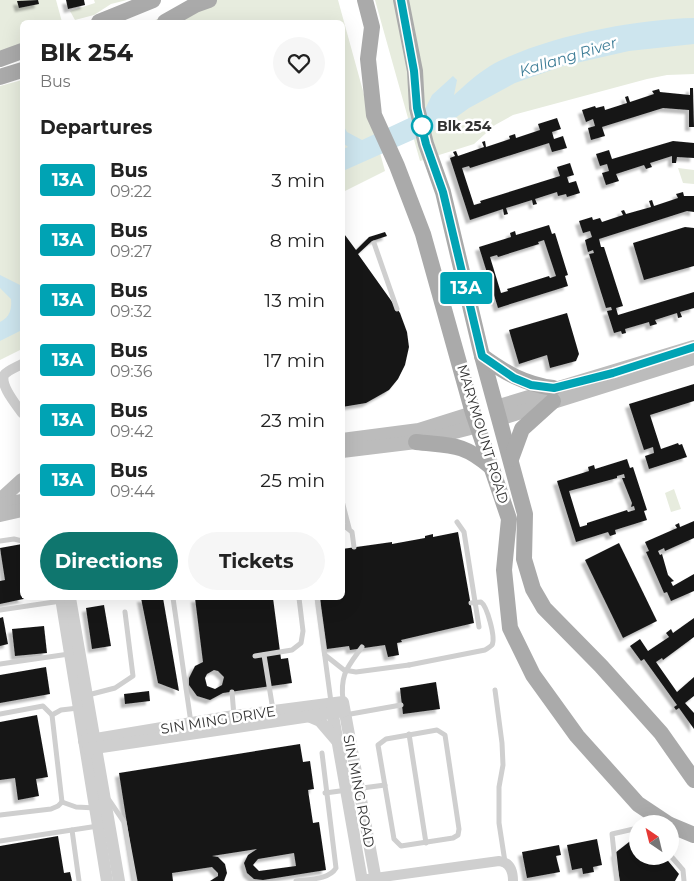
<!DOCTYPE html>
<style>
:root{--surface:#fff;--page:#f6f6f6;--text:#222;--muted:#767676;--accent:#0f766e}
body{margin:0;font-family:Montserrat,sans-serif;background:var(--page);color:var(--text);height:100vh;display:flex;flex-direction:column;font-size:19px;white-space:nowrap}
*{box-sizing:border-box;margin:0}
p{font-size:16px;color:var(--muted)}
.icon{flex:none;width:28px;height:28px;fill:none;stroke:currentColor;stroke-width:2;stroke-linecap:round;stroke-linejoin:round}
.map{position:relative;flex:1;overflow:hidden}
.details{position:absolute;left:20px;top:20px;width:325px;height:580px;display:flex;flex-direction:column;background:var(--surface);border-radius:8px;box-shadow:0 5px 20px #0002}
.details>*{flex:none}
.badge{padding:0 10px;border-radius:4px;font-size:18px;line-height:32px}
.needle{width:32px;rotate:325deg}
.controls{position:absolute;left:629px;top:815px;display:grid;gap:10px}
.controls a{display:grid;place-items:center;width:50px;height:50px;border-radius:50%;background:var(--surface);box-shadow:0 5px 20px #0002;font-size:25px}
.map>.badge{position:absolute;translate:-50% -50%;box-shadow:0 0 0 2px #fff}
h2{padding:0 20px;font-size:19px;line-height:45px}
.round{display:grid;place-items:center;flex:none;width:52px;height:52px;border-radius:26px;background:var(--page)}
.headline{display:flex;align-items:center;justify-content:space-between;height:85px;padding:0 20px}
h1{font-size:24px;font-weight:700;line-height:38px}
.cta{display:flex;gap:10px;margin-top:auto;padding:10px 20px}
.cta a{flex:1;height:58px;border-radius:30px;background:var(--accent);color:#fff;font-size:20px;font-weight:700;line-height:58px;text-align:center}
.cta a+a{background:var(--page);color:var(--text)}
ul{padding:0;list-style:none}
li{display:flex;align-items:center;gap:15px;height:60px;padding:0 20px}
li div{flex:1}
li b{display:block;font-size:19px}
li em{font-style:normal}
li .badge{min-width:55px;font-weight:700;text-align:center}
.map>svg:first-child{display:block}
.green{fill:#e7ecde}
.water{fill:#cde5ee}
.building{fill:#191919;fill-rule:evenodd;filter:url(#shadow)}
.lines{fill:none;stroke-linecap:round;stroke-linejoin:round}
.service{stroke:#cfcfcf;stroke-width:5}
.minor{stroke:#cfcfcf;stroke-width:10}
.tertiary{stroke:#cfcfcf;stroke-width:12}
.secondary{stroke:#bcbcbc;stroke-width:14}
.primary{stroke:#aaa;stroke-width:16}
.service-bridge{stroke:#cfcfcf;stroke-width:5}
.line-casing{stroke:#fff;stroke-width:11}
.line{stroke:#00a3b4;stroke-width:8}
.stop-dot{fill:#fff;stroke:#00a3b4;stroke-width:2.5}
.labels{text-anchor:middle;stroke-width:5;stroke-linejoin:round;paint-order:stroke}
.stop-label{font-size:14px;font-weight:bold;fill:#323232;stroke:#fff;text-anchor:start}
.street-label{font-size:14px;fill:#323232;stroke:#fff}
.water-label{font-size:15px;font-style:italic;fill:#3d7d97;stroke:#fff}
</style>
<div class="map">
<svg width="694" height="881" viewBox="0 0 694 881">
<defs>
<filter id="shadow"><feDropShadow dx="-4" dy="4" stdDeviation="1" flood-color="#0004"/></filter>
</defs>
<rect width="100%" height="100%" fill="#fff"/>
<g class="green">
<path d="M0,0H56L62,22H22V46L0,52Z"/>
<path d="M94,0H127L111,4L94,15L75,20L70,11L95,3Z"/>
<path d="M197,0H338L385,171L343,192L342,22H151Z"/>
<path d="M375,0H694V74L667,75L647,79L513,115L495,125L474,144L420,161Z"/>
<path d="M22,80V349L0,360V86Z"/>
<path d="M678,168L694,170V184L683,183Z"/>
<path d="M674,489L681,509L671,512L665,493Z"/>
</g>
<g class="water">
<path d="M694,18V44L629,51L563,66L515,83L469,108L444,126L343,171V149L348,147L343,143L342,123L347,132L362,140L424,111L432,95L453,76L457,80L454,95C465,85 477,74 490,66C541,37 636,19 694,18Z"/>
<path d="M0,275L22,286V330L0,341V322C10,317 12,309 11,299L0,288Z"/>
</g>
<g class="building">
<path d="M38,0L39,4L19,8L17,1Z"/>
<path d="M66,0H84L85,5L68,9Z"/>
<path d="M690,88H693L694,127H689V110L663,108L602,127L605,136L591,140L588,128L595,126L593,119L586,122L582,110L595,106L596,108L604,106L605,110L627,103L625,97L628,96L630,102L654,94L652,91L659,89L660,92L690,95Z"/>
<path d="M557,118L561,129L552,132L554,139L563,136L567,148L552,152L549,143L470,168L469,166L462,168L474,205L481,203L480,201L560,176L557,167L570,163L574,175L567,177L569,183L576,181L580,193L567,197L566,194L558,196L557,192L535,199L537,204L533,205L532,200L506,208L508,214L504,215L503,209L470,220L450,158L455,156L453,152L456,151L458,156L484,147L482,142L485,141L486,147L510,139L509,136L515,134L516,138L540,130L538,124Z"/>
<path d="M673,141L694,143V158L677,157L676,163H672V156L650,163L652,167L646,169L644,165L616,174L619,181L606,185L602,173L609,171L607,164L600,166L596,154L609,150L612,159Z"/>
<path d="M683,192L684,196H694V212L687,211L599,239L601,247H604L623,306L616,308L618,315L694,292V308L680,312L682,317L678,318L677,313L655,320L657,324L650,326L649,322L625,329L626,333L622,334L621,331L614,333L607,311L612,310L611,307L606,308L589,254L594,253L593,250L588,252L585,240L592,237L590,231L583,233L579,221L592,217L593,220L600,218L602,222L623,215L621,211L624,210L626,214L651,207L649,201L652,200L654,206L678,198L676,194Z"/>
<path d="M549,225L552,234L555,233L568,275L565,276L568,286L498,308L479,247L511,237L510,233L515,231L516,235ZM544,240L556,276L550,278L549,276L507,289L508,291L501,293L490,257L497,255L498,257L539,244L538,242Z"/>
<path d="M685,227L694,228V266L644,280L633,243Z"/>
<path d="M342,231L356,250L369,237L385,232L387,236L372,241L358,254L400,313L407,332L409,347L405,365L398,379L389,390L366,403L342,407Z"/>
<path d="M567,313L579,354L576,361L550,368L547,355L519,364L509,330Z"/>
<path d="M694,384V401L650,415L661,449L678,443L679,445L682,444L687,457L649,469L645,456L654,453L653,447L644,450L629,404Z"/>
<path d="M627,459L630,468L633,467L647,510L644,511L647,520L615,530L616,534L610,536L608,532L576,542L557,481L589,471L588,467L594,465L595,469ZM624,474L625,478H622L632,503L631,507L634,506L635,510L628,512L627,510L587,523V525L580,527L569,491L617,478V476Z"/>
<path d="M694,521V538L665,551L664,548L658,551L660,555L662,554L668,575L674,581L671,582L673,586L694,574V591L671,601L667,592L664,593L646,552L649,551L645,542L677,528L675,525L679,523L680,527Z"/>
<path d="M458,532L474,623L401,640L402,642L397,643L399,655L388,657L385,645L350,650L349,646L327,649L320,598H342V549L392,542V544L425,538V536L433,534V537Z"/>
<path d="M619,543L657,621L623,638L585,560Z"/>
<path d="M22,544V598H28L0,604V581L5,580L0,548Z"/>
<path d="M141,598H163L179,691L158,683Z"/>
<path d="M195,598H273L281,659L288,658L292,683L223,693L210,700L197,696L189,685V678L195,666L203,662ZM214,670L218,671L224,677L222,685L215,689L207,686L205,678L207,674Z"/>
<path d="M104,605L111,646L92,649L86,608Z"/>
<path d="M3,617L8,644L0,646V618Z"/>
<path d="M694,618V637L663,660L662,658L656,662L677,692L694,677V696L685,703L694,713V729L679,708L676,710L674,707L677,705L644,659L641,661L630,646L640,639L648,651L669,637L666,633L671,629L673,633Z"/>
<path d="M44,626L47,653L15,656L12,629Z"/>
<path d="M46,667L50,694L0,703V675Z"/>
<path d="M436,682L440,709L403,714L400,688Z"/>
<path d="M149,691L150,701L125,704L124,694Z"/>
<path d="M37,715L48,777L36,779L39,796L18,800L15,778L0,780V722Z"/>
<path d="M300,744L303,762L310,761L314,789L308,790L313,823L319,822L326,870L263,880L254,879L247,873L244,863L248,855L257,849L212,856L218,857L225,864L227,873L224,881H210L218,876V873L212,867L172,873L173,881H136L119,773ZM294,853L296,866L259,871L253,865L258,859Z"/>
<path d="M638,835V856H664L679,874L675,881H620L615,853Z"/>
<path d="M58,836L64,873L70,872L72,881H0V846Z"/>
<path d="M597,839L602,865L593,867L594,872L583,874L582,868L572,870L567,845Z"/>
<path d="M559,845L561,855L556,856L560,872L527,878L522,852Z"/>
</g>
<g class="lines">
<g class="service">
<path d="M374,243L397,309"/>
<path d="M342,501L349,528"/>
<path d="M457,522L464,532L479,627"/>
<path d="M342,524L352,532L354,547"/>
<path d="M0,541L14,539L22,541"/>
<path d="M173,598L191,723"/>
<path d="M317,598L331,702"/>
<path d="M0,610L61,601"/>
<path d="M264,655L273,710"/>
<path d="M325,655L344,670L356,672L409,665"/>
<path d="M255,656L292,650L301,643L303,631L299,598"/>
<path d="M0,664L69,654"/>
<path d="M495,690L502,743L503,765L499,787V823L505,862"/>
<path d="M232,692L234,716"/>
<path d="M88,695L115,688L133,676L125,612"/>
<path d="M343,701C340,674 347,668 362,647"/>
<path d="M0,714L43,706L52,715"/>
<path d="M345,715L401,705"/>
<path d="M437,730L445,735L459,829L458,835L453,838L401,846L394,839L378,745L386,739Z"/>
<path d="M409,734L426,843"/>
<path d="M325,793L385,785"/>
<path d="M109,800L124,822L135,881"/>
<path d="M62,802L52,715L61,710L78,708"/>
<path d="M62,802L76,807L96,808"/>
<path d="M0,815L51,809L58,806L62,802"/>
<path d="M72,830L79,881"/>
<path d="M0,841L98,826"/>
<path d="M670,855L683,870L684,881"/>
<path d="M296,881C308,879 329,880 336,868L322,753"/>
<path d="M617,881L612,834L638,828"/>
</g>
<g class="minor">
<path d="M22,364C17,367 8,370 4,375C0,386 16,404 22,413"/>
<path d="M368,879L499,861C510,862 513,871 513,881"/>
</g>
<g class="tertiary">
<path d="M61,598L107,881"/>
<path d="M70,598L119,881"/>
<path d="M331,704L362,881"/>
<path d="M306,715L320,721L338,742"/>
<path d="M84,741L234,716L343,702L376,881"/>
<path d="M88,749L344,711"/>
</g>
<g class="secondary">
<path d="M496,407L694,347"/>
<path d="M499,419L694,358"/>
<path d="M342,440L419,430L473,413"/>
<path d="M342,451L416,442L478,426"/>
<path d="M0,500L22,480"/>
<path d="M0,505L22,501"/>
<path d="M0,515L22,510"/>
</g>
<g class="primary">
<path d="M365,0L372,27L368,59L374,115L397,166L423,234L473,413L509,519L504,570L510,628L533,675L577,736L638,804L668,824"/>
<path d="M401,0L415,71L417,108L426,144L443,192L482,356L525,514L524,559L533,589L544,608L601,666L661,733L694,780"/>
<path d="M99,22L153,0"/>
<path d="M165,22L195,5L209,0"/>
<path d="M0,59L22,51"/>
<path d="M0,77L22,70"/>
<path d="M482,356C505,373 525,384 553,388"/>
<path d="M416,442C452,446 463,443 491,467"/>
<path d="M511,459L522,429L553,401"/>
<path d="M670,825L694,835"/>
</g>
<path class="service-bridge" d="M409,665L485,650C488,648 490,647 492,645C496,638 487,606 481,602L471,603"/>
</g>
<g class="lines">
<defs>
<path id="line" d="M401,0L414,71L417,108L426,144L443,192L482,356L514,378L531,385L554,388L613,373L694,347"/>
</defs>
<use href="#line" class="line-casing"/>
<use href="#line" class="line"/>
</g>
<circle class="stop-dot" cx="422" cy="126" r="10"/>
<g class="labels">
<g class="stop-label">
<text x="437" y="131">Blk 254</text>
</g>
<g class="street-label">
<text transform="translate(483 434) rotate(73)" y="5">MARYMOUNT ROAD</text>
<text transform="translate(218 720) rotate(-9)" y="5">SIN MING DRIVE</text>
<text transform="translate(359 791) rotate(79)" y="5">SIN MING ROAD</text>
</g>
<g class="water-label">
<text transform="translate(568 57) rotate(-17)" y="5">Kallang River</text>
</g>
</g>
</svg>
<div class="controls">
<a><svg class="needle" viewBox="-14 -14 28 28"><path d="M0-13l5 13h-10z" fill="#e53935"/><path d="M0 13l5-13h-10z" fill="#767676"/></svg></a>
</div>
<b class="badge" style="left:466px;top:288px;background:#00a3b4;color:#fff">13A</b>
<section class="details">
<div class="headline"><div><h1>Blk 254</h1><p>Bus</p></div><a class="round"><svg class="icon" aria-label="heart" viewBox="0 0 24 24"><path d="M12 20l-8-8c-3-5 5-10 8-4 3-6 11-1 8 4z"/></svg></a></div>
<h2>Departures</h2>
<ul>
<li><span class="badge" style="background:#00a3b4;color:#fff">13A</span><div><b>Bus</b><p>09:22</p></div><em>3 min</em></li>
<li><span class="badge" style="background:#00a3b4;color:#fff">13A</span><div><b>Bus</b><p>09:27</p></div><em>8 min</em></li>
<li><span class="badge" style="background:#00a3b4;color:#fff">13A</span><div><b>Bus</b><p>09:32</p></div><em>13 min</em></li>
<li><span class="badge" style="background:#00a3b4;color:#fff">13A</span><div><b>Bus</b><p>09:36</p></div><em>17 min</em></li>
<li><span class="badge" style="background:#00a3b4;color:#fff">13A</span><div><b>Bus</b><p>09:42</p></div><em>23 min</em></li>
<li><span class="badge" style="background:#00a3b4;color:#fff">13A</span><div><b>Bus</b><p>09:44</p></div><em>25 min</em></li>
</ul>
<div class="cta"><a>Directions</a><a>Tickets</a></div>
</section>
</div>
